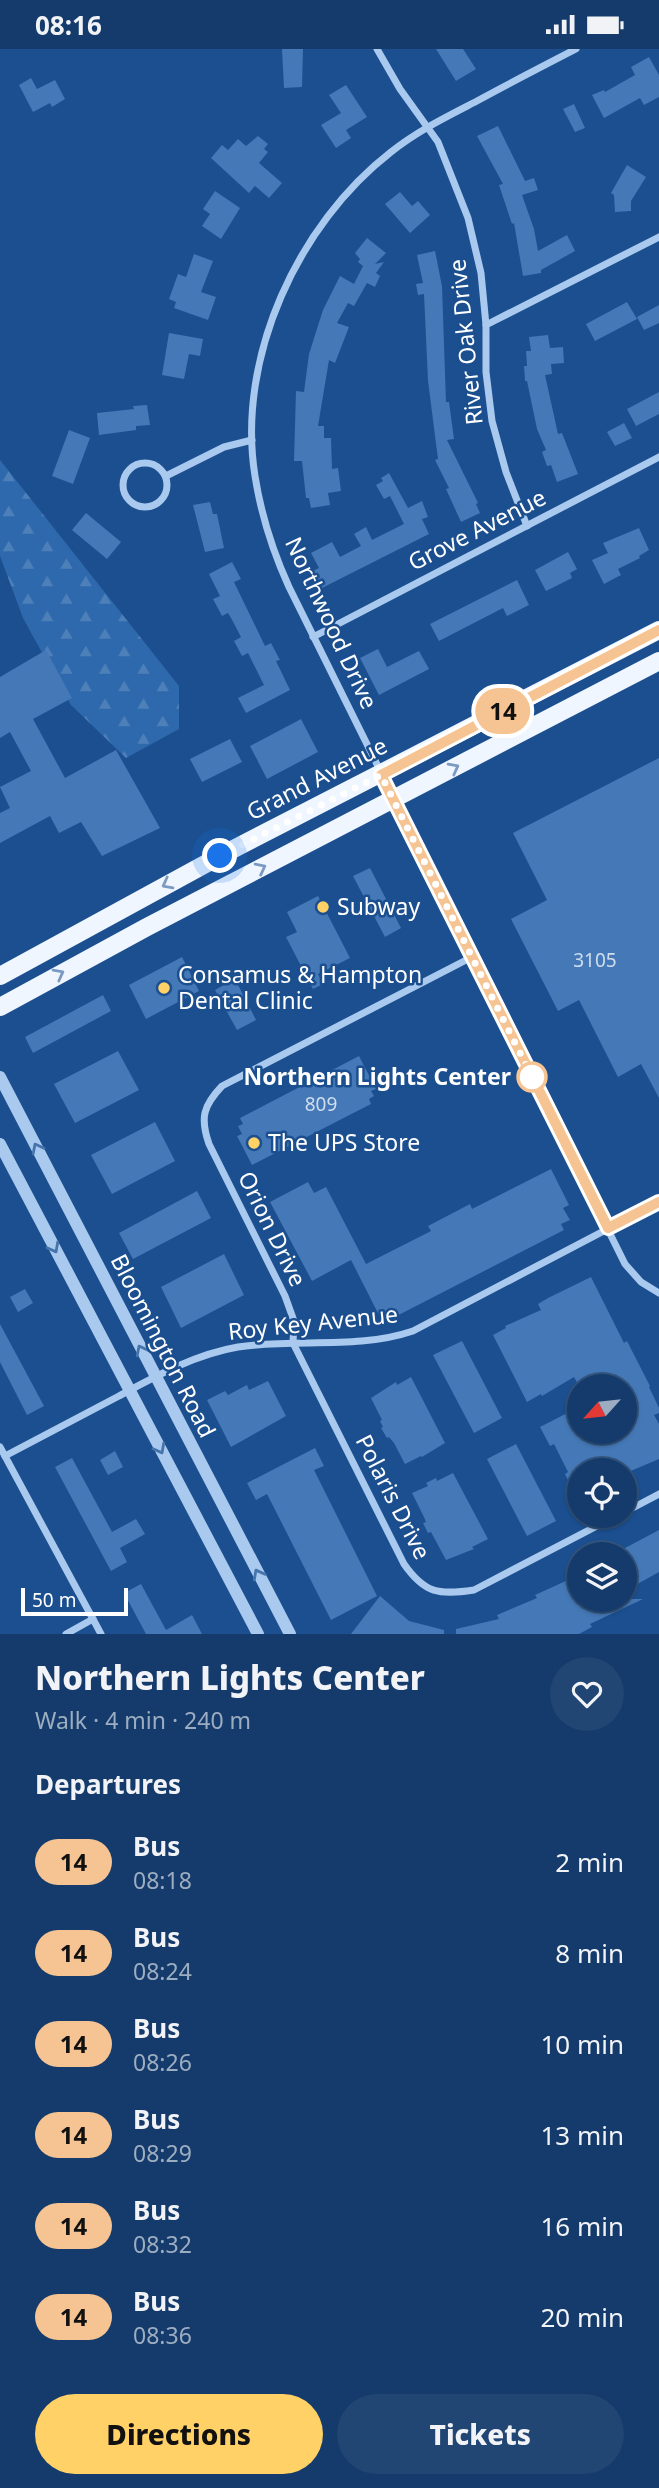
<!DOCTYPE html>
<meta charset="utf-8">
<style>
:root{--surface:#143b6b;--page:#214673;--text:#f1f3f6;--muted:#9dadc1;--line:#33557e;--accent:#ffd166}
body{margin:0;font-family:"Noto Sans",sans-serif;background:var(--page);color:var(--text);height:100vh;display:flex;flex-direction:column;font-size:26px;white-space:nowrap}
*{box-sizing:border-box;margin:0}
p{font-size:23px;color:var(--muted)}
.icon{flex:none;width:38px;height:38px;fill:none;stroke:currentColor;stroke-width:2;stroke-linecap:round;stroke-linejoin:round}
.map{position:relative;height:1585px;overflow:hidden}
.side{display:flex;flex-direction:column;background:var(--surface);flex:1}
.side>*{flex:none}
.badge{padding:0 14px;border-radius:23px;font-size:24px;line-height:46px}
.needle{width:46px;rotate:243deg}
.tools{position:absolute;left:567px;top:1325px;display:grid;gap:14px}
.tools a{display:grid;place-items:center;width:70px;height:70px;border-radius:50%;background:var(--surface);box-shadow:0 2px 5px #0004,0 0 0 2px var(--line);font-size:35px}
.scale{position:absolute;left:21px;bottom:18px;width:107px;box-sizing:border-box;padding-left:7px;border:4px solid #fff;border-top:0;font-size:19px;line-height:24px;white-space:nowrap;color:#fff;-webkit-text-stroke:5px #1b4f8f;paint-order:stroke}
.you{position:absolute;width:35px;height:35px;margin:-18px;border:5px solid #fff;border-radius:50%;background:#1a73e8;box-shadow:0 0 0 10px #1a73e833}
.map>.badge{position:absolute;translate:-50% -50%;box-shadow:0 0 0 4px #fff}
h2{padding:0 35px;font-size:26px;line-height:63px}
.round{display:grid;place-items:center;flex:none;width:74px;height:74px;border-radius:37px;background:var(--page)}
.headline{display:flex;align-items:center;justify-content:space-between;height:119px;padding:0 35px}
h1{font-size:33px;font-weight:800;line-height:52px}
.action{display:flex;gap:14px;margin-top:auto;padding:14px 35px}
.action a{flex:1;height:80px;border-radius:42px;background:var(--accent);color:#111;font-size:28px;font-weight:800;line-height:80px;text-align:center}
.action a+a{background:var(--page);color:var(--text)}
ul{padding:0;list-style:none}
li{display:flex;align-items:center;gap:21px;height:91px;padding:0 35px}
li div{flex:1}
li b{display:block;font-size:26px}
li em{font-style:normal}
li .badge{min-width:77px;font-weight:700;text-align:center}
.status{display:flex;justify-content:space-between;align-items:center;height:49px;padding:0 35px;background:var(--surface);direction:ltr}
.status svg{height:19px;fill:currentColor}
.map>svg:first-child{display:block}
.forest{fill:url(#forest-firs)}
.building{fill:#4478b7}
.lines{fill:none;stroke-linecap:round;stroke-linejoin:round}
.minor{stroke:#a9c9ee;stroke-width:7}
.tertiary{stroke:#a9c9ee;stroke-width:12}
.primary{stroke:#f0f6ff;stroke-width:18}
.oneway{stroke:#7b9ac1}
.oneway2{stroke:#4674ac}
.line-casing{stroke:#fff;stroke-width:16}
.line{stroke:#f6c492;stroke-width:10}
.walk{stroke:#fff;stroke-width:7;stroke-dasharray:0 12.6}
.poi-dot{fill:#ffd166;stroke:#1b4f8f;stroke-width:2.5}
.stop-dot{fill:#fff;stroke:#f6c492;stroke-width:3.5}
.labels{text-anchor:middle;stroke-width:5;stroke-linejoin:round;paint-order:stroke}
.number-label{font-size:19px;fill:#d0dded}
.street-label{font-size:23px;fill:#fff;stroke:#1b4f8f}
.poi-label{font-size:23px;fill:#fff;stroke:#1b4f8f;text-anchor:start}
.stop-label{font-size:23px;font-weight:bold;fill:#fff;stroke:#1b4f8f;text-anchor:end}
</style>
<div class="status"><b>08:16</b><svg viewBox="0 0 49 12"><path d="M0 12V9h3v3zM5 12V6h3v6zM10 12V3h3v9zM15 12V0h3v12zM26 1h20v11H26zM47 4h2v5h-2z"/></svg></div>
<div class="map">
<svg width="659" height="1585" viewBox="0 0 659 1585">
<defs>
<pattern id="forest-firs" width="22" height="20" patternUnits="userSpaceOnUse" patternTransform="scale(1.75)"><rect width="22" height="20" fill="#2e69ad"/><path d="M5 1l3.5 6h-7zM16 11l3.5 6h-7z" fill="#4d80b9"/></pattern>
</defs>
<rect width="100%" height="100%" fill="#1b4f8f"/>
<path class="forest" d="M0,411L179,637V680L126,709L71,656L23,569L0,507Z"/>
<g class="building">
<path d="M282,0H303L302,38L284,39Z"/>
<path d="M436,0H463L476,20L456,32Z"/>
<path d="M649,8L659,26V48L644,56L640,49L604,69L592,46L604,41L605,43L635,26L631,18Z"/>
<path d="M31,29L37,40L55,31L65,50L52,58L50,54L33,63L19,36Z"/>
<path d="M346,36L367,68L346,81L351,89L336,99L321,76L341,64L329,46Z"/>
<path d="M574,55L585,79L575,83L563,60Z"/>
<path d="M498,77L525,132L534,129L538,141L522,146L534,180L538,202L567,186L575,202L541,221V224L523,227L514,174L512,175L499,136L503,135L477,87Z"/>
<path d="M258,87L268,95L264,100L268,103L259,114L282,134L269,149L255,137L249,144L211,109L222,96L228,101L238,90L246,97Z"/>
<path d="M627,116L646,128L631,152V162L615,163L614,146L611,144Z"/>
<path d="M215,142L240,159L221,190L202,177L210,165L203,160Z"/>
<path d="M400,143L412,157L418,152L430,166L410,184L385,155Z"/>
<path d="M367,189L386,204L375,215L384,213L376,224L380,227L375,238L367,234L354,257L348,254L337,274L349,278L335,314L329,311L318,377H324V389H331L332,420L338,419L341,442L328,444L330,456L311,459L309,449H306L302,412H294L296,342L304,343L309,305L323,261L340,227L354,235L363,217L358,213L360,210L355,204Z"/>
<path d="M435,202L442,237L446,353H449L454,390L447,391L478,454L476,455L480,464L461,473L446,440L449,439L435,411L438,410L428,332L424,245L418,246L416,235L423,234L417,206Z"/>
<path d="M194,205L213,212L201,243L216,248L208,271L174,259L176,253L169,250L178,225L186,228Z"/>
<path d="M627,253L637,270L595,292L586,275Z"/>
<path d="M659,256V274L644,281L637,268Z"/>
<path d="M169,284L203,290L200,307L189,305L184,330L162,326Z"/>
<path d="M548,286L550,299L563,298L564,314L551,315L552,325L545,326L558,385L562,384L578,425L557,433L551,416L547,417L542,403L546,401L537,380L527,332H525L524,317H527L526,302H531L529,288Z"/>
<path d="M659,343V365L636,377L627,360Z"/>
<path d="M147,356L150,376L136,377V381L99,386L97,364L134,360L133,357Z"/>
<path d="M624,374L632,389L615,397L607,383Z"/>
<path d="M69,381L90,389L73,435L52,427Z"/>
<path d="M389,424L408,459L422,452L428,468L422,470L429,485L322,539L313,522L319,519L311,504L332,493L340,508L361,497L354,485L366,478L372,491L404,475L390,447L384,450L376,436L383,432L381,429Z"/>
<path d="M210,453L213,465H217L224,499L205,503L193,456Z"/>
<path d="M86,464L121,493L107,510L72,481Z"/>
<path d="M639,479L649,501L639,507L640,509L618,520L621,526L604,535L592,511L608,504L603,494Z"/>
<path d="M568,503L577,520L570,524L572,529L546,542L535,521Z"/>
<path d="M232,513L241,530L234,533L265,597L271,594L280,611L276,612L290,641L246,664L238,649L264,636L248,604L242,607L234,592L241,588L231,569L228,564L222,567L213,550L220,547L209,525Z"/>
<path d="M517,531L529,556L507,567L503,559L439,592L430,575Z"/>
<path d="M378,600L387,618L419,602L429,620L379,646L360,609Z"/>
<path d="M46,601L72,649L33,670L65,729L116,701L160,779L102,807L81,773L59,784L50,767L0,794V764L10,759L0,738L31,722L10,683L0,689V628Z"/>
<path d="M301,670L318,703L267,730L250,697Z"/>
<path d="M230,690L242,713L202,733L190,710Z"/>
<path d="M659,709V1049L641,1015L618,1028L579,951L558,962L511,870L547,851L513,784Z"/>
<path d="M370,819L401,879L385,888L353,827Z"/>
<path d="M318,847L350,909L318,925L323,935L313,940L286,888L297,883L287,863Z"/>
<path d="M182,908L199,942L146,970L129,936Z"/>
<path d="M235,930L256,971L237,981L215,941Z"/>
<path d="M103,946L111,962L33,1004L25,988Z"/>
<path d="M118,1002L139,1041L75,1074L54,1035Z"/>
<path d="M359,1007L376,1040L371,1042L374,1047L369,1050L371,1055L252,1116L237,1087L242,1085L238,1077L243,1075L240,1069Z"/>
<path d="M155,1073L175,1112L112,1145L91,1106Z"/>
<path d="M551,1120L569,1156L563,1159L570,1171L561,1175L564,1181L383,1274L351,1211L312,1232L270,1153L308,1133L314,1144L326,1138L366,1215L431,1182L428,1177L470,1155L472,1160Z"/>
<path d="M197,1142L211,1169L133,1210L119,1184Z"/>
<path d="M224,1205L244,1246L181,1279L161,1238Z"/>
<path d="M591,1228L624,1294L627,1292L650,1337L649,1338L659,1359V1364L654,1366L659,1375V1410L626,1424L625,1421H579V1454L565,1425L568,1423L554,1395L550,1397L540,1378L579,1358V1382H625V1337H579L574,1328L542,1347L541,1345L527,1353L493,1286L506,1279L505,1277L541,1261L538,1255L548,1249Z"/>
<path d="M25,1240L33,1254L18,1263L10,1248Z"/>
<path d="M0,1275L44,1357L27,1366L0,1313Z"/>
<path d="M462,1292L502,1369L474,1384L433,1306Z"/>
<path d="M411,1328L445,1394L422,1408L421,1407L405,1415L394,1394L389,1388L387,1389L381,1379L383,1378L380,1372L382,1371L371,1349L396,1333L397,1336Z"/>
<path d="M268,1332L286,1367L231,1398L207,1351L225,1342L228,1346L247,1336L249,1341Z"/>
<path d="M516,1395L556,1472L527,1487L487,1410Z"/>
<path d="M315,1399L324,1417L314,1421L377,1547L331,1571L267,1445L256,1451L247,1434Z"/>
<path d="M115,1402L123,1418L108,1426L100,1411Z"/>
<path d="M72,1409L112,1483L136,1470L145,1485L120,1499L127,1513L111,1522L55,1418Z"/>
<path d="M453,1424L488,1490L472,1498L474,1500L446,1511L431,1483L428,1484L423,1474L426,1473L423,1466L412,1444L428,1437L426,1434L436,1429L437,1432Z"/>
<path d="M659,1481V1523L625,1542V1499Z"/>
<path d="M579,1526V1550H643L590,1575L592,1578L579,1585H456V1580L499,1570L497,1566L537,1549L535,1546Z"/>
<path d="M141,1535L166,1581L192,1566L202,1585H146L124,1544Z"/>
<path d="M380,1547L409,1572L444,1581V1585H351Z"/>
</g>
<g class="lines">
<g class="minor">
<path d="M377,0L400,40L438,93L468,169L481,224L486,276V323L492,372L506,423L527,477"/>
<path d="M576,0C543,17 510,34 477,52C448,67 417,82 391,103C298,175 236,309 255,427C261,465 273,503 289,538L625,1215L641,1233L659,1244"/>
<path d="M486,276L659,188"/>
<circle cx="145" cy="436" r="22"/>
<path d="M166,427L224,398L252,391"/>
<path d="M313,588L659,408"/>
<path d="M472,908L222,1037C203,1057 200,1069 209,1095L285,1247L294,1272L293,1294L404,1515C425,1545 439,1546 474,1541L618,1466"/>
<path d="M0,1398L101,1585"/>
<path d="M5,1407C43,1387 81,1367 119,1347C156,1327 196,1305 238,1298C296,1289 357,1301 413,1282L659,1153"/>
<path d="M625,1463L659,1445"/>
<path d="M66,1585L93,1570"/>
</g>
<g class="tertiary">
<path d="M0,1028L290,1585"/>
<path d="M0,1095L258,1585"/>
</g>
<g class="primary">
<path d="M0,927L220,807L659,581"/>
<path d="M0,958L147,878L659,612"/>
</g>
</g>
<defs><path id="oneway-chevron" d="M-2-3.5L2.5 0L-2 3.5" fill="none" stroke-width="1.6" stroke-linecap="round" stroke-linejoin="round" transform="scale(1.75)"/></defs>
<g class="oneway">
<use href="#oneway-chevron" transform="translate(454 719) rotate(-28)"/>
<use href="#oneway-chevron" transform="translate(261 819) rotate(-27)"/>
<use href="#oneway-chevron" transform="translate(167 835) rotate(152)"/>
<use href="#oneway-chevron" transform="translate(59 925) rotate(-28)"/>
</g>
<g class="oneway2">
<use href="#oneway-chevron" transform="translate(37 1099) rotate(-117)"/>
<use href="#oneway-chevron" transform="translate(54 1199) rotate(62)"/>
<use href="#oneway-chevron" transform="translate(141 1301) rotate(-117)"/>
<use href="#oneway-chevron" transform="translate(160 1400) rotate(62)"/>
<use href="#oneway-chevron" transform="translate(258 1525) rotate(-118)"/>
</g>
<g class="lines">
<defs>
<path id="line" d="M659,581L381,726L608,1179L659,1153"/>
</defs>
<use href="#line" class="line-casing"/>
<use href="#line" class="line"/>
<path class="walk" d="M220,807L381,726L532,1028"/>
</g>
<g class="poi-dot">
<circle cx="323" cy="858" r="7"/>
<circle cx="164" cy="939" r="7"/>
<circle cx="254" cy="1094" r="7"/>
</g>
<circle class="stop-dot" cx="532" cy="1028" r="14"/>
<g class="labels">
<g class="number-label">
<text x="595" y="918">3105</text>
<text x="321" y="1062">809</text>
</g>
<g class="street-label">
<text transform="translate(466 293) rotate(-96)" y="8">River Oak Drive</text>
<text transform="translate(477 481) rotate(-27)" y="8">Grove Avenue</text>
<text transform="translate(331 574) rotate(65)" y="8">Northwood Drive</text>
<text transform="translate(317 730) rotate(-27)" y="8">Grand Avenue</text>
<text transform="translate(272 1180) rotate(64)" y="8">Orion Drive</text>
<text transform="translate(313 1274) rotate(-6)" y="8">Roy Key Avenue</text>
<text transform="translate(163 1297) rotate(63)" y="8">Bloomington Road</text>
<text transform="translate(393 1448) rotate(63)" y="8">Polaris Drive</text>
</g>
<g class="poi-label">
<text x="337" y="866">Subway</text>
<text x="178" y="934">Consamus &amp; Hampton<tspan x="178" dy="26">Dental Clinic</tspan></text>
<text x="268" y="1102">The UPS Store</text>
</g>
<g class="stop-label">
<text x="511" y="1036">Northern Lights Center</text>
</g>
</g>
</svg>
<div class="tools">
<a><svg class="needle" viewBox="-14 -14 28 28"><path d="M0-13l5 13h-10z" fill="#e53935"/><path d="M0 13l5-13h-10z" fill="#9dadc1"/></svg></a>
<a><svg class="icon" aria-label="locate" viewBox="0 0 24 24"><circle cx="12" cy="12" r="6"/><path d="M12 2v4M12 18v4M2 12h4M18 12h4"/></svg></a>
<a><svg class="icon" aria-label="layers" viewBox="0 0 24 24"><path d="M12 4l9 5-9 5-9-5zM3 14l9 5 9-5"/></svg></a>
</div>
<div class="scale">50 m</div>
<div class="you" style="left:220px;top:807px"></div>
<b class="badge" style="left:503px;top:662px;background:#f6c492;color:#111">14</b>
</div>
<section class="side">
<div class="headline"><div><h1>Northern Lights Center</h1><p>Walk · 4 min · 240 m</p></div><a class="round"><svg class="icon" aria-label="heart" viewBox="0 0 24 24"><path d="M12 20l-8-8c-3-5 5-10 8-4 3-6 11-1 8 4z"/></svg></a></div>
<h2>Departures</h2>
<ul>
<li><span class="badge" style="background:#f6c492;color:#111">14</span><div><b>Bus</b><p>08:18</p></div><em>2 min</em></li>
<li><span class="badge" style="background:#f6c492;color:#111">14</span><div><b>Bus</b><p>08:24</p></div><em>8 min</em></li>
<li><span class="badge" style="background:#f6c492;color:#111">14</span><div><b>Bus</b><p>08:26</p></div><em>10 min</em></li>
<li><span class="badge" style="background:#f6c492;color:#111">14</span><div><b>Bus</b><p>08:29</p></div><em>13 min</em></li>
<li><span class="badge" style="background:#f6c492;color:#111">14</span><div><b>Bus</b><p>08:32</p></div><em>16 min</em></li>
<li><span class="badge" style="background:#f6c492;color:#111">14</span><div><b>Bus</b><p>08:36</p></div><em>20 min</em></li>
</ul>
<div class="action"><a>Directions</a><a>Tickets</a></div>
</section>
